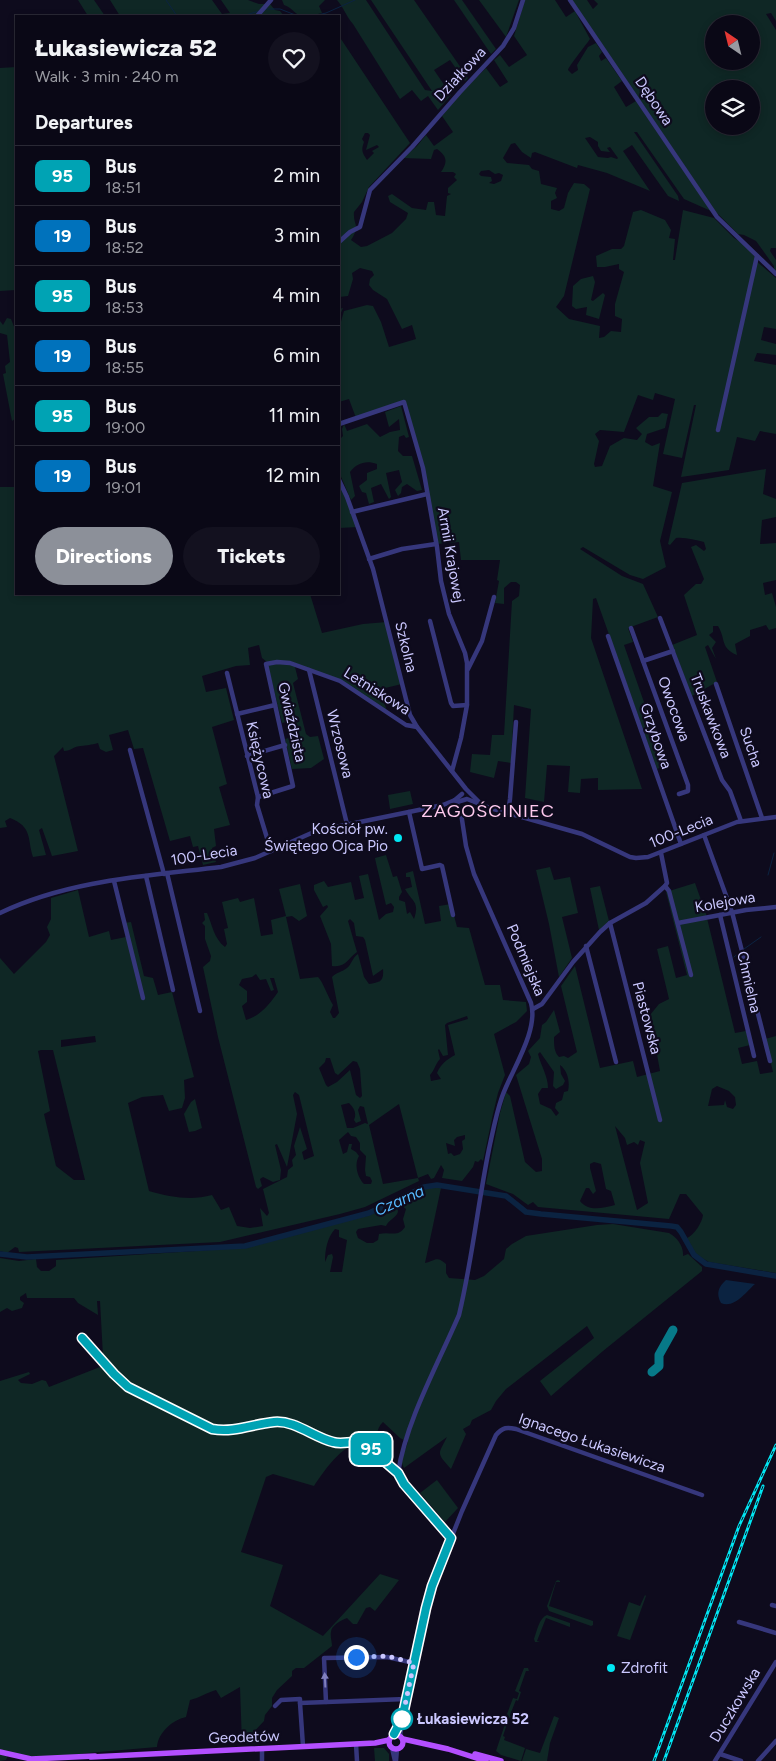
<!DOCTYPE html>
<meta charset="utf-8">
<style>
:root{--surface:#0a0816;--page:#13111f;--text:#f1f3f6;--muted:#999aa1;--line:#2a2935;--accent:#8c9099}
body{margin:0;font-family:Figtree,sans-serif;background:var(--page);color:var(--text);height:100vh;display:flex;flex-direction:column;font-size:19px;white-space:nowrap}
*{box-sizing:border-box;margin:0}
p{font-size:16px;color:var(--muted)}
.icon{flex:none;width:28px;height:28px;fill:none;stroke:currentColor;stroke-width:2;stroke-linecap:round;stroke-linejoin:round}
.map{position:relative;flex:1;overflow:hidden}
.panel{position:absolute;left:15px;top:15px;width:325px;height:580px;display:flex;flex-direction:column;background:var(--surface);border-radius:0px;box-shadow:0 2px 8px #0003,0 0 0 1px var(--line)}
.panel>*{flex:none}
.badge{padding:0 10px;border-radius:8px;font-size:18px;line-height:32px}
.needle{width:32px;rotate:325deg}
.buttons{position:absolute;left:705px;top:15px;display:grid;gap:10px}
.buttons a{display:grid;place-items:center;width:55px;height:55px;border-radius:50%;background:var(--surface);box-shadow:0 2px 8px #0003,0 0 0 1px var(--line);font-size:25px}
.you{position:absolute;width:25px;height:25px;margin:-12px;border:4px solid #fff;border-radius:50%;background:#1a73e8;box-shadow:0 0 0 8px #1a73e833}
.map>.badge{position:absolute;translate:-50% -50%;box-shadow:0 0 0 2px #fff}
h2{padding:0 20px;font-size:19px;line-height:45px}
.round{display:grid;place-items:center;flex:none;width:52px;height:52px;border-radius:26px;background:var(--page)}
.summary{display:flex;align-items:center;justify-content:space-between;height:85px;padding:0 20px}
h1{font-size:24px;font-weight:800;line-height:38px}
.primary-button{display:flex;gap:10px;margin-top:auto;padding:10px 20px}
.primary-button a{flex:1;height:58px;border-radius:30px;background:var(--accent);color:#fff;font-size:20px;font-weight:800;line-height:58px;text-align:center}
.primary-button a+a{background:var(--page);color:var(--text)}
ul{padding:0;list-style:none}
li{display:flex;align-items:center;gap:15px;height:60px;padding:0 20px;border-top:1px solid var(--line)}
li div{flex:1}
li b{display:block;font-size:19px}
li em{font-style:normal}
li .badge{min-width:55px;font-weight:700;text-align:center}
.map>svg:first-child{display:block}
.green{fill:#0f2725;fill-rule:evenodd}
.water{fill:#0b2341}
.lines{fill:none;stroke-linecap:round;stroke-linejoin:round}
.stream{stroke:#0b2341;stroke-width:1}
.river{stroke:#0b2341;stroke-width:5.5}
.taxiway{stroke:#077988;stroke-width:9}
.minor{stroke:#36377c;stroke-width:4.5}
.major{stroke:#b34fff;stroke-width:5.5}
.rail-casing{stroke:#00e7f3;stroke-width:3}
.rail{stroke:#0e0b1d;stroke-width:1;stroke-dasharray:4;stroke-linecap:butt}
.oneway{fill:#8080be}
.line-casing{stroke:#fff;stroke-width:11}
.line{stroke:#00a3b4;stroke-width:8}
.walk{stroke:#cbc8ff;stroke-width:5;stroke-dasharray:0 9}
.poi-dot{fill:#00e7f3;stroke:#0e0b1d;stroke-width:2}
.stop-dot{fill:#fff;stroke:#00a3b4;stroke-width:2.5}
.labels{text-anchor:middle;stroke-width:4.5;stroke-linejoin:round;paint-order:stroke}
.street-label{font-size:15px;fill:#cbc8ff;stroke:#0e0b1d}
.poi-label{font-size:15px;fill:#cbc8ff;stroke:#0e0b1d;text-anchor:end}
.stop-label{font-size:15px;font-weight:bold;fill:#cbc8ff;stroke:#0e0b1d;text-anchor:start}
.water-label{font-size:16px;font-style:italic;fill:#56baff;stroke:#0e0b1d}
.quarter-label{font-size:18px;letter-spacing:1px;fill:#ffcaee;stroke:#0e0b1d}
</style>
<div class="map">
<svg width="776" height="1761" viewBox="0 0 776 1761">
<rect width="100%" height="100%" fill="#0e0b1d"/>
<g class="green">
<path d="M78,0H94L105,16H88Z"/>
<path d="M110,0H212L222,14L230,13L221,0H248L259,4H270L275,10L280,11L284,16H120Z"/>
<path d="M282,0H325L319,6L322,13C316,14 308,18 301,16C295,14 291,7 284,5Z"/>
<path d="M337,0H366L425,90L432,91L371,0H414L468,78L465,81L450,60L434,70L451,95L438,110L428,96L421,101L412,90L400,99L353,24C346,16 344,8 337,0Z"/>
<path d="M454,0H462L496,49L491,54Z"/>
<path d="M479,0H519L506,37Z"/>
<path d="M525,0H555L566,17L575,11L590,39C586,45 569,66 568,70L572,74L578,70L577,65L588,47L596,43L602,52L599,56L601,61L606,58L622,81L614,87L626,107L636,101L711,211L684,199L637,132H634L678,196L679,201L668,196L632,145L623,151L650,191L607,173L578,165L577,168L535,152L532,153L531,158L522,152L515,143L511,144L503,158L507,163L529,165L532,169L539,171L541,184L557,188L555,193L557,198L551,201V209L559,211L564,208L568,193L574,183L584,184L590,189L564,296L556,307L569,319L600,326L599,338L604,337L611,331L621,332L622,319L615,316V304L624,272L619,269V264L605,267H597L596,256L612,249H621L624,246L633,212L641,210L665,220L671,230L669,238L675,239L673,260H675L683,210L714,218L734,238L742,243L755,257V260L776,278V329L764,327L761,340L776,344V355L757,353L754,361L776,365V434L760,431L755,441L737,437L729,470L681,477L696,405H694L682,458L663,454L675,399L655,393L653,400L638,395L624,432L600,430L595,434L599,441L594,464L595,467L602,466L610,446L624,438L637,440L642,434L636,428L649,417H658L662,413L668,414L665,428L647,434L645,442L652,446L660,443L653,486L672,492L660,541L666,567L643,579L630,575L583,547L580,549L622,576L643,584L658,617L628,628L633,642L624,645L666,765L657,769L596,598L593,599L591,638L642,789L598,790V778L581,779L580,793L568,792L570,766L547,765L544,802L525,798L531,709L514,705L511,763L498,761L494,778L470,772L472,754L490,755L492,735H504L512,601L519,596L520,585L516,582H511L504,588V604L495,603L499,581L497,580L500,560H461L459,542L436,544L423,468L404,402L356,418L349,399L339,402V309L343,308L340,315V325L344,311L367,305L373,306L381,322L389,347L416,339L412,325L402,329L387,299L373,290L369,285L370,279L374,275L372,271L360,268L352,273L353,279L348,296L339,297V300V36L410,143L369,187L362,202L354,212C353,226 361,224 351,240L361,247L367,246L392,233L406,219L408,213L390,202L388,196L392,194L412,208L426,210L428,202H434L436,215L445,216L447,196L451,194L448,193V188L457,180L454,177L456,174L453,172H441C448,162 447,156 437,149L434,150L431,159L403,158L417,146L426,135L434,146L453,132L442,116L460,94L486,68L500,87L508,82L494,60L500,55L509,67L527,55L514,36ZM365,133H368L370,135L366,150L377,145L379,147L372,151L374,153L367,160C362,153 361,150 364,142L362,139ZM590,137L598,142V146L601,151L610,152L607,148L610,147L618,158L617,159L611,157L608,158L598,157L585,138ZM489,170L495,174L499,173L503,175L501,181L494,184L489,183L492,181L491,177L481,176L479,174L481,171Z"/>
<path d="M572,0H587L593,9L598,4L594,0H776V21L771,13L766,14L776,30V248H771L770,251L776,260V271L774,269V266L756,241L744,235L738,234L716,212ZM714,24H751V61H714ZM714,89H751V126H714Z"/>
<path d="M16,67V290L0,291V68Z"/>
<path d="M593,276L595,282L591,300L593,301L603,293L605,295L599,319L586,315L587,307L576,309L572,306L573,286L581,279Z"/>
<path d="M7,318L11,319L15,329L14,339L16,340V418L12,421L3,374L6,373L5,366L10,362L7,335L0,333V321L3,325Z"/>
<path d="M401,406L409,437L406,438L404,435L399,437L398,451L403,456H412L422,490L417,491L407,484L402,487L401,493L398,496L395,490L402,482L399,470L386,473L391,497L389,499L381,484L371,488L374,502L369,504L366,493L362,492L359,486L367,480V473L377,469V464C366,460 357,463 350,472L355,496L351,500L339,472V440L343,436L342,429L344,424L347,431L367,424L380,437L390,432L400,430L399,419L389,427L385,412Z"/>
<path d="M766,469L763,494L776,499V517L762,520L760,544L776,543V580L763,583L765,595L772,593L776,607V628L769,630L766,625L750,630V636L735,644L737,655C720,648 726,639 718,626H713V632L709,635L716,642L712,648L716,659L708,645L705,647L717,682L692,696L672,645L697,635L684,595L696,584H701L704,579L691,547L696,545L704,551L706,549L704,542C695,540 685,537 676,538L670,545L668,544L682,483Z"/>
<path d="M0,487H16V594H310L322,633L363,624L387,622L402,684L381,689L387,712L340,681L309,670L295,667L298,679L293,683L306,734L310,737L318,736L324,759L311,768L292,769L285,739L299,735L295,720L282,723L267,662L262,658L259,645L248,648L250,665L236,666L202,676L206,692L226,688L234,720L212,727L227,784L219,787L230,825L214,829L216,846L212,848L216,862L203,865L198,846L193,847L190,836L170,841L143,748L134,749L128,730L109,735L113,750L106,752L100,749L98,743C91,745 87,745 81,746C74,746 71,751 64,751L63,747L54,756L78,851L52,856L42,828L39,830L46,855L33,857C27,839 33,827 10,818L5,821L7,827L0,828Z"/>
<path d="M343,488L358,527L339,528V490Z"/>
<path d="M410,791L413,804L390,809L388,795Z"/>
<path d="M386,855L393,877L397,876L402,892L399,897V900L405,902L407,914L410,912L414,919C420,901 412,902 405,889L412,887L410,877H406V873L413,871L425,924L441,921L439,906L451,904L457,927L469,928L485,985H500L503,1000L526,1002L527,1011L516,1022L494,1034L505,1075L498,1093L493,1114L483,1161L481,1159L478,1162L475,1161L473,1167L462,1181L442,1178L444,1170L441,1165L434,1178L431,1179L428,1174L418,1178L419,1181L365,1207L340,1214L220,1242L19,1252L18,1248L15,1247L7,1253L0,1251V958L14,974L46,942L50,935L47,927L51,919V898L78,890L89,937L109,931L111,940L126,937L124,923L131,922L144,976L153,978L158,995L172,992L194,1077L184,1080L185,1098L182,1108L169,1111L163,1095L142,1097L128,1103L149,1191C170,1197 191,1201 212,1195L221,1210L229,1207L237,1226L250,1228L263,1226L260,1208L267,1216L269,1213L263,1189L287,1177L288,1170L293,1166L292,1160L296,1155L294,1146L300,1127L307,1149L302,1152L304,1160L314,1156L299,1095L295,1092L293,1095L297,1114L287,1167L277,1144L275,1145L281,1170L280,1180L273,1182L263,1177L260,1179L262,1186L258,1189L256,1187L218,1037L203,967L210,961L211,956L205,939V926L202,923L205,920L204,913H207C212,924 214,939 225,947L227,944L224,929L228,928L222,902L238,898L240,902L254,898L261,936L273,934L271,920L286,916L279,889L300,884L307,916L299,921L292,916L286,917L300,979L318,977C323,982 328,997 333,1005L330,1012L333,1018H335L339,1013L332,977C337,972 342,972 347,968C352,964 352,958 358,954L364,977L369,984C380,982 384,982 383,969L373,976L365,940L363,937L356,936L354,923L350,919L348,921L357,952C348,958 346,968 332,966L331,944L320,916L328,907L327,905L323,907L314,890V885L324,881L328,887L351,882L355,900L364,898L359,876L368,874L379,920L386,914L393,912L394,907L391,903L386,905L376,863L375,858ZM256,974L260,980L266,979L271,991L274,990L270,978H274L278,992C270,1004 260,1016 246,1020L242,1006L247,1002V991L239,985L242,979L252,977ZM467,1016L468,1019L448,1025L455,1055C446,1060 441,1064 437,1073L441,1079L431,1081L430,1075C435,1070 435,1064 440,1059L438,1050L439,1049L443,1056L448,1055L445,1025L447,1023ZM95,1036L96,1042L61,1047V1040ZM41,1050H53L85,1180H74L56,1166L44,1114L50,1111L38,1051ZM326,1058H330L335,1073L338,1075L353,1061L357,1062L360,1069L362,1096L360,1098L356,1095L350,1070L337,1082L328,1087L326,1085L319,1068L325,1062ZM349,1103C354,1108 357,1113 354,1120L356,1123L361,1121L358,1110L360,1106L364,1107L368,1124L365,1123L353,1128H347L341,1105ZM399,1104L418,1178L383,1184L369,1125ZM348,1132L351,1136L356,1137L360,1143V1150L366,1156L365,1170L366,1176L370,1177L372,1181L371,1184H364C357,1177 354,1164 359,1156L356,1152L351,1149L352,1144H349L347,1152L343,1154L339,1140ZM465,1135V1139L462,1141L463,1149L460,1154L454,1156L451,1153L448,1154L446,1143L455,1146L454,1140L457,1137Z"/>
<path d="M550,867L554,880L570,877L578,913L562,917L572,958L559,977L549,924L536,870Z"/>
<path d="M695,883L706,914L735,1033L746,1031L750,1045L738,1048L742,1064L757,1061L760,1074L773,1072L765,1039L776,1036V1273L709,1262L694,1254L687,1238C694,1235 702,1223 703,1215L686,1194H680L669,1219L538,1207L533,1202L528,1205L513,1194L486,1184L500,1113L506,1092L510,1096L525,1162L536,1172L542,1171V1159L516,1075L529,1064L531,1057L528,1051L540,1038L542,1025L546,1022L554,1010L560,1032L554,1037C554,1045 554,1052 559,1057L564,1056L568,1058L577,1052L561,986L575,966L600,1068L633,1061L637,1077L660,1071L650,1015L659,1004L669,999L657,949L668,946L676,978L687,975L666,892ZM540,1052L554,1072L553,1086L556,1089L563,1085L565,1081L561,1074L560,1065C568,1071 570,1082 568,1091L564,1092L562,1100L556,1103L555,1108L559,1113L556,1116L551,1109L540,1104L538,1094L542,1088H548C548,1076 541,1066 538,1054ZM717,1086L729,1091L735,1097L736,1105L733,1109L727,1107L725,1100L724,1105L708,1106L712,1089ZM615,1126L625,1138L627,1145L634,1142L638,1145L640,1140L645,1142L640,1163L648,1203L637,1210ZM594,1162L601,1164L606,1189L611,1191L615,1205C602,1208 589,1212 580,1201L586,1188H589L593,1194L596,1191L590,1168V1164Z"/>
<path d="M600,886L609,921L599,930L590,888Z"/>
<path d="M195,1099L202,1128L195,1131L189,1132L184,1114L191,1102Z"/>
<path d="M431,1187L441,1188L425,1263C435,1261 436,1255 446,1264V1273L449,1278L475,1280L484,1276L504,1259L506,1249L512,1244L526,1236L597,1225L613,1224L669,1233C677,1237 684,1247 683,1256L688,1254L702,1267V1271L603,1351L551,1396L540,1381L594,1338L587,1326L506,1389L496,1401L491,1410L472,1420L470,1425L463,1429L466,1434L451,1469C436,1452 438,1455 447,1437L404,1468L401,1461L408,1442L400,1438L383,1422C376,1428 376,1442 370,1450L359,1443C341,1446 324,1471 314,1486L273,1474L266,1477L241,1552L283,1565L270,1606L323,1636L380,1574L399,1580L375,1611L370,1607L366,1608L357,1624H353L347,1618C341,1620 331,1626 331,1632C330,1636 332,1642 332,1646L304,1668H296L292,1671V1676L277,1690L272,1698V1706L265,1715L264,1721L250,1736L259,1743L242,1744L240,1687L221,1698L216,1690C208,1692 199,1698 190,1700L186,1717C172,1720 158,1733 157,1747L87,1753L46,1759L8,1755L6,1760L0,1761V1381L29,1372L30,1374L18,1380L21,1383L32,1384L42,1380L46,1381L49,1387L105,1365L106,1360L103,1356L100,1301H97L98,1315L78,1303L74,1298H27L26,1293L20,1297V1300L24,1303L22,1308L12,1311L7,1308L0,1312V1258L19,1261L36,1259L37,1267L41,1271H49L56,1266V1260L211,1250L245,1247L257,1242L367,1216L396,1203C396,1205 397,1208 398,1211C398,1217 388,1220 386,1226L381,1225L358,1229L356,1232L358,1238L367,1243H373L378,1240L379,1234C390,1231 398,1238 405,1227L403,1219L406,1209L400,1204C405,1195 421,1190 431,1187ZM335,1229L339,1230V1237L347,1240L342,1272H330L333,1257L332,1254L328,1255L325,1262C325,1250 327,1238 335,1229Z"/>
<path d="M437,1480L458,1508L445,1522L420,1493Z"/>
<path d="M558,1580L560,1581V1582H556L549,1606L593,1621V1625L591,1626L549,1611L547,1606L556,1581Z"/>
<path d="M645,1595L646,1596L630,1640L617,1636L629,1602L640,1606Z"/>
<path d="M547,1615L570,1623V1627L546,1618L537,1641L540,1642H535L534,1639C537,1631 539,1618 547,1615Z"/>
<path d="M524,1668H528L529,1671H526L519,1691L521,1692L518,1701L516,1700L510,1715L512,1717L509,1718L507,1714L513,1698L517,1699L519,1693L515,1691Z"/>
<path d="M554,1716L559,1718L550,1743L547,1761H522L526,1749L540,1753Z"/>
<path d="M507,1723L509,1725L507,1724L503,1736L505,1737L504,1740L525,1748L521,1761L501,1755L496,1751L505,1724Z"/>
<path d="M374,1748H384L389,1754V1761H375Z"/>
</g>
<path class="water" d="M726,1280L755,1284C746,1292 734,1309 721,1303C716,1294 718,1287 726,1280Z"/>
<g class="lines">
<g class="stream">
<path d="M166,0L177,16"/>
<path d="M265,9H280L298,16"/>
<path d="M243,16L259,11"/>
<path d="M313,16L326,13L355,0"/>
<path d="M768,875L774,853"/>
<path d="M744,949L761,937"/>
<path d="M734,957L741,951"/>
</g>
<path class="river" d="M0,1254L27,1257L245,1246L369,1213L424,1187L437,1185L506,1196L526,1212L541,1214L671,1226L677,1227L681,1232L694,1255L706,1264L776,1276"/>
<path class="taxiway" d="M652,1372L659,1366V1355L673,1330"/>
<g class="minor">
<path d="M570,0L717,217L776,274"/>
<path d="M257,16L271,0"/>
<path d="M339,242L350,232L360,227L370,190L412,147L460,92L503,46L514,28L523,0"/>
<path d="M339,424L404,402L423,468L437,547L441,581L449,614L465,653L467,663V705L461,738L452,771"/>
<path d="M718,430L757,256"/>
<path d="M339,480L347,497L373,569L410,715L417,727L466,789L483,806"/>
<path d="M352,512L427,494"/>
<path d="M369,559L402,549L436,544"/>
<path d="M660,618L722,780L730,791L741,821"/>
<path d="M430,621L451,703L453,706L467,705"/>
<path d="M631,628L688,785V791L679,794"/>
<path d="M608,636L681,844"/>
<path d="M643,661L673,651"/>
<path d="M468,669L482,641L494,597"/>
<path d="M309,670L347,824"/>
<path d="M227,673L258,797L257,805L271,851"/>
<path d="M716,684L762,818"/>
<path d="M237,714L275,705"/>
<path d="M130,750L164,874"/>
<path d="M247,756L285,745"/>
<path d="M258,797L293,786L266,664L277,662L290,663L340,681L406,725L417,727"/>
<path d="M457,802L467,799L490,808L582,834L630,857L636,858L648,857L737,822L776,817"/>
<path d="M409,812L422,869L440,865L442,866L453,915"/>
<path d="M508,813L510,799L516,722"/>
<path d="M704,835L732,912L770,1061"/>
<path d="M167,873L200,1011"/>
<path d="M146,876L173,990"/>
<path d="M114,881L143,998"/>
<path d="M665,886L669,891L691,975"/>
<path d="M0,913C69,880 146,876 221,867L255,858L316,831L443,805L455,800L462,794"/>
<path d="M720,915L754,1056"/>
<path d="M610,923L660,1120"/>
<path d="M678,923L746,910L776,907"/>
<path d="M586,946L616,1062"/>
<path d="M533,1009L542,1004L573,962L600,932L610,923L646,903L665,886L667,883L661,853"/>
<path d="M83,1338L114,1374L127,1387L202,1425C229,1436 247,1424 274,1422C294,1420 313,1436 332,1442C342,1444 354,1439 363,1443C375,1449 385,1462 394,1472L398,1473"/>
<path d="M451,1538L404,1484L398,1473C406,1421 438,1364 459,1315C472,1261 478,1203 489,1149C493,1131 496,1114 502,1097C511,1071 539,1031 531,1003L474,874L466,846L461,813L455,800"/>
<path d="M772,1605L776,1606"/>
<path d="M739,1622L776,1633"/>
<path d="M326,1702L324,1658L387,1657L414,1663"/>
<path d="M300,1703L406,1699"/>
<path d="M300,1703L303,1746"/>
<path d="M275,1706L281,1700L300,1699V1703"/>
<path d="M394,1734L399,1725"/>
<path d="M400,1735L417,1644L429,1594L462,1511L496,1435C503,1427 507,1427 516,1429L702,1495"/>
<path d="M356,1744L357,1761"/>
<path d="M392,1748L395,1761"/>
<path d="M720,1754L741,1761"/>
<path d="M262,1761V1749"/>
<path d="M396,1761L397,1749"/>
<path d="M715,1761L776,1662"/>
<path d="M758,1761L776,1741"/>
</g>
<g class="major">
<circle cx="396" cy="1742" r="7"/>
<path d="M403,1739L448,1749L486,1761"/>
<path d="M0,1752L31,1759L95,1756"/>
<path d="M475,1754L501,1761"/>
<path d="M91,1757L375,1743L389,1740"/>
</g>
<defs>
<g id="rail">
<path d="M654,1761L739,1526L776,1445"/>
<path d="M664,1761L763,1486"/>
</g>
</defs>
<use href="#rail" class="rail-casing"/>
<use href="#rail" class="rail"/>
</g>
<defs><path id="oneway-solid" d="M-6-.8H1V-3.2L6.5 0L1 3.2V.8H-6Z" transform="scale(1.25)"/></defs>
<use class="oneway" href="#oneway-solid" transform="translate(325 1680) rotate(-93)"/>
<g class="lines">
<defs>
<path id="line" d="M82,1338L114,1374L128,1387L212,1429C234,1433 253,1424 274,1422C295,1420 313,1437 333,1442C342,1445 353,1440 363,1443L398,1473L404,1484L451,1538L432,1586L426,1608L402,1719L394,1734"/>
</defs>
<use href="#line" class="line-casing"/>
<use href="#line" class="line"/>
<path class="walk" d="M356,1657L387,1656L414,1663L402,1719"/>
</g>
<g class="poi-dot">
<circle cx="398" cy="838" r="5"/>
<circle cx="611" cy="1668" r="5"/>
</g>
<circle class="stop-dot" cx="402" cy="1719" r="10"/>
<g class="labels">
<g class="street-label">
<text transform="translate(460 74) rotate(-47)" y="5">Działkowa</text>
<text transform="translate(654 101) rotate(56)" y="5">Dębowa</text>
<text transform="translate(451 555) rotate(80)" y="5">Armii Krajowej</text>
<text transform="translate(406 647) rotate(76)" y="5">Szkolna</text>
<text transform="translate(377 691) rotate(32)" y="5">Letniskowa</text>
<text transform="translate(674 709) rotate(70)" y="5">Owocowa</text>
<text transform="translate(711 716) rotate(69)" y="5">Truskawkowa</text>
<text transform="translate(292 722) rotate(77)" y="5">Gwiaździsta</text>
<text transform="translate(656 736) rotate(71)" y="5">Grzybowa</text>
<text transform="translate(340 744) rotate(76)" y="5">Wrzosowa</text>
<text transform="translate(751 747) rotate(71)" y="5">Sucha</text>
<text transform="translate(260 760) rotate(77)" y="5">Księżycowa</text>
<text transform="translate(681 831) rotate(-22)" y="5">100-Lecia</text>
<text transform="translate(204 855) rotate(-9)" y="5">100-Lecia</text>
<text transform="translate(725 902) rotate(-10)" y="5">Kolejowa</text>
<text transform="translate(526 960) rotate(67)" y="5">Podmiejska</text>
<text transform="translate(749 982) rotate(77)" y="5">Chmielna</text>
<text transform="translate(647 1018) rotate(75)" y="5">Piastowska</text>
<text transform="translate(592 1443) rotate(19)" y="5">Ignacego Łukasiewicza</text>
<text transform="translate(735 1705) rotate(-59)" y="5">Duczkowska</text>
<text transform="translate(244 1737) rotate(-2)" y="5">Geodetów</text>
</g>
<g class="poi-label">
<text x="388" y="834">Kościół pw.<tspan x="388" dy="17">Świętego Ojca Pio</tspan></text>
<text x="621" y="1673" text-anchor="start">Zdrofit</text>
</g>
<g class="stop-label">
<text x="417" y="1724">Łukasiewicza 52</text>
</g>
<g class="water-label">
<text transform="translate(399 1200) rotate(-24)" y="6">Czarna</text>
</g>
<g class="quarter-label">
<text x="488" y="817">ZAGOŚCINIEC</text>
</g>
</g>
</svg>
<div class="buttons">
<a><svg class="needle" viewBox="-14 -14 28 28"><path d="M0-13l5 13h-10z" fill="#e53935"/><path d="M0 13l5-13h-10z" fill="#999aa1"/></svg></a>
<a><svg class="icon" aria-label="layers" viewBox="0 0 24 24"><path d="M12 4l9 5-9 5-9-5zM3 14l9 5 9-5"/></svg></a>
</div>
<div class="you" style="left:356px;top:1657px"></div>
<b class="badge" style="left:371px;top:1449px;background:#00a3b4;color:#fff">95</b>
<section class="panel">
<div class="summary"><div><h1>Łukasiewicza 52</h1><p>Walk · 3 min · 240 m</p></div><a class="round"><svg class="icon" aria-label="heart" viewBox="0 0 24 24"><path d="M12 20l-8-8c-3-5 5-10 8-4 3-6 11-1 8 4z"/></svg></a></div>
<h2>Departures</h2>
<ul>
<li><span class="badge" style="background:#00a3b4;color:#fff">95</span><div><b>Bus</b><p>18:51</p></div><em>2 min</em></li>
<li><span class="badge" style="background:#0072bc;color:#fff">19</span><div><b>Bus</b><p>18:52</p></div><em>3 min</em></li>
<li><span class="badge" style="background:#00a3b4;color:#fff">95</span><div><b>Bus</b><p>18:53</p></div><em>4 min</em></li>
<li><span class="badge" style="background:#0072bc;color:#fff">19</span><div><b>Bus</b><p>18:55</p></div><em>6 min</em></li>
<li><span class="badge" style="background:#00a3b4;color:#fff">95</span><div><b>Bus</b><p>19:00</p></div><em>11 min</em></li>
<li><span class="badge" style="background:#0072bc;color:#fff">19</span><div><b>Bus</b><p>19:01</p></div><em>12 min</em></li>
</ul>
<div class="primary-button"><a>Directions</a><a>Tickets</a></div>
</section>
</div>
